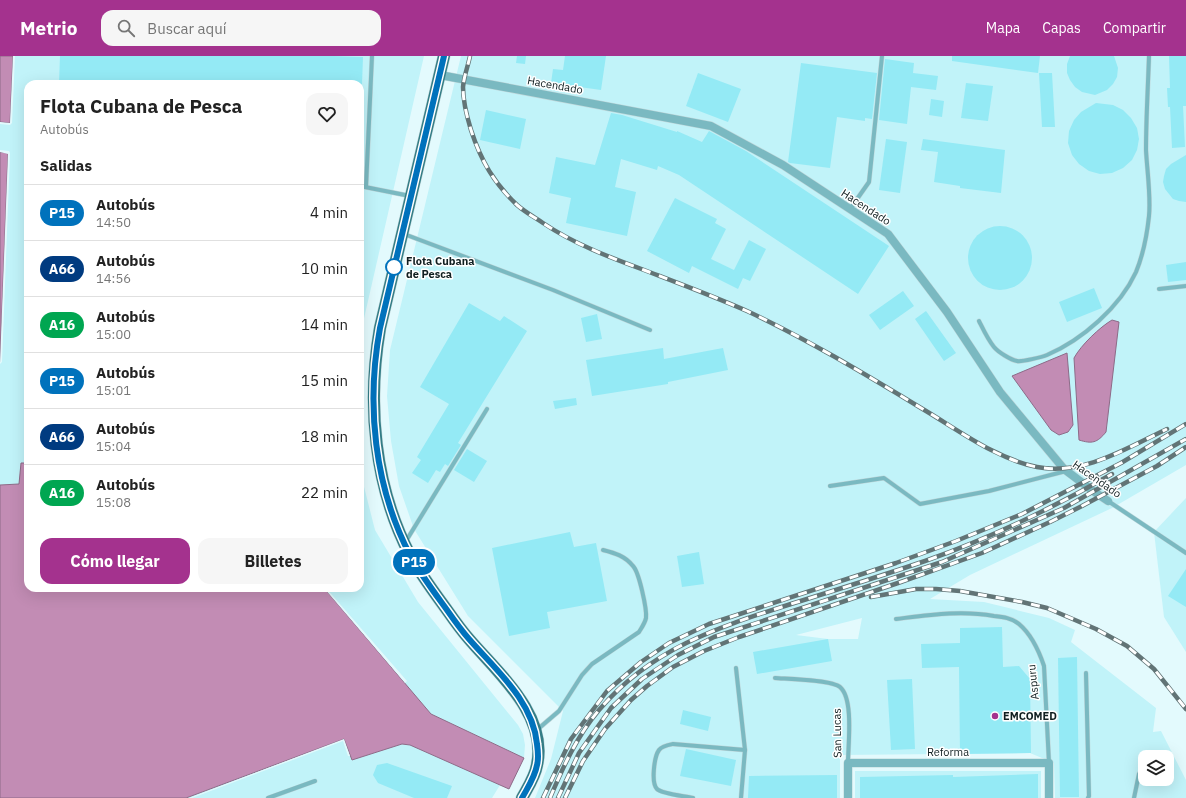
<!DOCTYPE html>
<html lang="es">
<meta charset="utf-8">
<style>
:root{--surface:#fff;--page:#f6f6f6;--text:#222;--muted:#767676;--line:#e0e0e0;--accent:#a4328e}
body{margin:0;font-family:"IBM Plex Sans",sans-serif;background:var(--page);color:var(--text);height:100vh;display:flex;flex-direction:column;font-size:15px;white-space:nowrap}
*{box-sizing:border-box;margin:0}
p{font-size:13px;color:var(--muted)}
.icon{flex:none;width:22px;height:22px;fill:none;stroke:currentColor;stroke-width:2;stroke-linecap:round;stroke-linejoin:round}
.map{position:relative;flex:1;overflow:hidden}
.panel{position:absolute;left:24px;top:24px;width:340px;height:512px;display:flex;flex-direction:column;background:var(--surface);border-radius:12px;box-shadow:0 4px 16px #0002}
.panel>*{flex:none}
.badge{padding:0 8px;border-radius:13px;font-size:14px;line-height:26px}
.buttons{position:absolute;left:1138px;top:694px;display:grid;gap:8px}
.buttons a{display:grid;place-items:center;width:36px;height:36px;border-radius:8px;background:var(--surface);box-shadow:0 4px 16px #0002;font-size:20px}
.map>.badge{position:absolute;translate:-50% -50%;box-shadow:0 0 0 2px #fff}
h2{padding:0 16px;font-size:15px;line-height:36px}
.round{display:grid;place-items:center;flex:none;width:42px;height:42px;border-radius:12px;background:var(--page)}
.head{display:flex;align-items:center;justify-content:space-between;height:68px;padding:0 16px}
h1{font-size:19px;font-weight:700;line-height:30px}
.primary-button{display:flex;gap:8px;margin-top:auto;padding:8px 16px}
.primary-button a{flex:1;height:46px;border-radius:12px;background:var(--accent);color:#fff;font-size:16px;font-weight:700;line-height:46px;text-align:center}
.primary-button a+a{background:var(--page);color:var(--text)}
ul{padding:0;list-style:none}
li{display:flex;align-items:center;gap:12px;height:56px;padding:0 16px;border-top:1px solid var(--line)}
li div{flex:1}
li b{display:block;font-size:15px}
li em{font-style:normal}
li .badge{min-width:44px;font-weight:700;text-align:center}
header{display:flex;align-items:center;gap:24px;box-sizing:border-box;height:56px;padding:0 20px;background:var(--accent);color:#fff}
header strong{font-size:19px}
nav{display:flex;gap:22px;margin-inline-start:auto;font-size:14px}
.search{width:280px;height:36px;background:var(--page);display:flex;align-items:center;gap:10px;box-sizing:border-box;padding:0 14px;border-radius:12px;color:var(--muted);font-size:15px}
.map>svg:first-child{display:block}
.built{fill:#c1f3f9;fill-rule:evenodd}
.water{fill:#c28cb4;stroke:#8d6b88}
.pier{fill:#e3fafd}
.building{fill:#94eaf5}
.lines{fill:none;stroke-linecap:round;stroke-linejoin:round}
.service-casing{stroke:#c1d7da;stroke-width:5}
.minor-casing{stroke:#c1d7da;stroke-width:9}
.primary-casing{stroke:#c1d7da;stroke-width:13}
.service{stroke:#7ab9c1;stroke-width:4}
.minor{stroke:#7ab9c1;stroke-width:8}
.primary{stroke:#337d86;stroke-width:12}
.rail-casing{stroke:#627476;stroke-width:4.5}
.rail{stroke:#fff;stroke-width:3;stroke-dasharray:9;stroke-linecap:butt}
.line-casing{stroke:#fff;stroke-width:9}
.line{stroke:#0072bc;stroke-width:6}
.stop-dot{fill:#fff;stroke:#0072bc;stroke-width:2}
.poi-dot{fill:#a4328e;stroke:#fff;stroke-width:1.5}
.labels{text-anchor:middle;stroke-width:3;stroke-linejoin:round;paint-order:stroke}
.street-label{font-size:11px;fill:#101f21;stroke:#fff}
.stop-label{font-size:11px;font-weight:bold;fill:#101f21;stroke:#fff;text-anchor:start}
.poi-label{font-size:11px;font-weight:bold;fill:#101f21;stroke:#fff;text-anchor:start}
</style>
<header>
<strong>Metrio</strong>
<div class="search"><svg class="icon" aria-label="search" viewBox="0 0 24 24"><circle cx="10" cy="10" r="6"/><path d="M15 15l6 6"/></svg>Buscar aquí</div>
<nav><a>Mapa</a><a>Capas</a><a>Compartir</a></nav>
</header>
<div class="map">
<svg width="1186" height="742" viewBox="0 0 1186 742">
<rect width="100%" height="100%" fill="#e3fafd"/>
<g class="built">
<path d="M13,0H424L360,280V28H28V407H21L19,428L0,429V306L8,98L0,96V66L10,67Z"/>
<path d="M461,0H1186V409L1112,452L970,519L930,543L984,546L1049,562L1075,574L1071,586L1156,652L1153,676L1161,675L1186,724V742H1055L1054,707L1030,697L840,699V742H535L551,703L563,655L468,560L414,473L399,430L391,385L387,340L390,294ZM862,562L858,583H828L796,579ZM1145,701H1167V723H1145Z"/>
<path d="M360,415L375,474L418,546L518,669L523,678L525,689L524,702L431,658L324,532H360Z"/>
<path d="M1186,442V596L1164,561L1154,476Z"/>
<path d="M344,683L352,704L402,688L410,689L500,729L492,742H186Z"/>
<rect x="855" y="715" width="186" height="27"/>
</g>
<g class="water">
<path d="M0,0H13L10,67L0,66Z"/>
<path d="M0,96L8,97L0,306Z"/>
<path d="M1112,264L1119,266L1106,376C1097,387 1092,388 1079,384L1074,302C1081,289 1100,271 1112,264Z"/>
<path d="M1067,297L1073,369L1068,376L1059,379L1051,374L1012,320Z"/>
<path d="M21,407H28V532H324L431,658L524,702L509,733L410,689L402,688L352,704L344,683L186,742H0V429L19,428Z"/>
</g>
<g class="pier">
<path d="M13,0H15L12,67L10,69L0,68V66L10,67Z"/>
<path d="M0,94L9,95L10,97L2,306L0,308L8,98L0,96Z"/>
<path d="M324,532H326L407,625L405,627Z"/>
<path d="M344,683L350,700H348L343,685L192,742H189Z"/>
</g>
<g class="building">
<path d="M60,0H334L363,1L362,28H59Z"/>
<path d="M517,0H526L525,8L516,7Z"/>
<path d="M565,0H606L601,34L551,27L553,13L563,14Z"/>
<path d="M952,0H1040L1038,17L952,5Z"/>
<path d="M1070,0H1114L1118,12L1117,21L1113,28L1107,34L1095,39L1082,36L1075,31L1070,24L1067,17V8Z"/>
<path d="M1169,0H1186V50H1183L1185,91L1172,92L1170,51H1168L1167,32H1170Z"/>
<path d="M885,3L914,7L913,17L938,20L936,34L911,31L907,68L879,64Z"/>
<path d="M801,7L877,17L872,63L865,62V65L837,61L830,112L790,107L788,106Z"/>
<path d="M698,17L741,33L728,66L686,50Z"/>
<path d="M1039,17H1052L1055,71H1042Z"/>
<path d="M966,27L993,30L988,65L961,62Z"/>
<path d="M931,43L944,45L942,61L929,59Z"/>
<path d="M1096,47L1113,49L1123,54L1131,62L1137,72L1139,83L1137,94L1132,104L1123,112L1112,117L1100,118L1089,115L1079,108L1072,99L1068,87L1069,75L1074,64L1081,56Z"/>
<path d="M486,54L526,63L520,93L480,84Z"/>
<path d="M611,57L622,59L677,76V75L702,86L709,75L746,95L889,190L858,238L679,119L658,110L657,114L621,103L615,131L636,136L627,180L566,167L571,142L549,137L556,101L595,109Z"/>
<path d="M886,83L907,86L900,137L879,134Z"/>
<path d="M923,83L1005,94L1001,137L960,132V130L934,126L938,96L921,94Z"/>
<path d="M1186,99V146L1179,145L1173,143L1165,133L1163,126L1164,120L1166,113L1171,108Z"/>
<path d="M675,142L717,163L715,167L726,173L711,203L734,214L749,184L766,193L750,225L743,222L738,233L692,210L689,217L647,195Z"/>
<circle cx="1000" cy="202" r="32"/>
<path d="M1186,206V224L1168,226L1166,209Z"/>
<path d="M1094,232L1102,252L1067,266L1059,246Z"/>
<path d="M903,235L914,250L880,274L869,259Z"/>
<path d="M469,247L500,265L504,260L527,275L458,387L461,389L448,410L445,408L440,416L436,414L428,427L412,417L421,404L417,401L449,348L420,331Z"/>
<path d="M926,255L956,297L944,305L915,263Z"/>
<path d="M597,258L602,283L586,286L581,262Z"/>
<path d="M663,292L664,303L723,292L728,314L668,326V328L592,340L586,304Z"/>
<path d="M576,342L577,349L555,353L553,345Z"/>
<path d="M467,393L487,405L474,426L454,414Z"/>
<path d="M570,476L574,491L596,487L607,545L547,556L550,572L509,580L492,492Z"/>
<path d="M699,496L704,528L682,531L677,500Z"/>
<path d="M1186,513V551L1168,540Z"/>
<path d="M1002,571L1003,611L1019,610L1030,623L1031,697L960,698L959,611L922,612L921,588L960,587V572Z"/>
<path d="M828,583L832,605L757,618L753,596Z"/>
<path d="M1077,601L1079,741H1060L1058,602Z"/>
<path d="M912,623L915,693L891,694L887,624Z"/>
<path d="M683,654L711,661L708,675L680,668Z"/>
<path d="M686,693L736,704L731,730L680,720Z"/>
<path d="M387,707L452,730L447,742H414L378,727L373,719L377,709Z"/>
<path d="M1038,718V742H860V721L953,719V721Z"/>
<path d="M837,719V742H748L749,720Z"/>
</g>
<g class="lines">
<defs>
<g id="service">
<path d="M360,130L410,140"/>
<path d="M366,131L372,0"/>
<path d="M850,153L869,126L882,0"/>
<path d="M404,178L553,234L650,274"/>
<path d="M1159,233L1186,230"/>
<path d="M979,265C983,273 988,284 994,291C998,296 1011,304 1017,305C1022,306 1042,301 1047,299C1082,284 1120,251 1136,216C1143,199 1147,179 1149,160C1151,140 1147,114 1146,94C1146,63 1148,31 1149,0"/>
<path d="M830,430L884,422L920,448L989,435L1066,415"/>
<path d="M1108,445L1186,497"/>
<path d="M406,485L487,353"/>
<path d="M896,563C929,559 961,554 994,560C1003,561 1012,562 1019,568C1032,579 1039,595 1044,610L1049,707"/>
<path d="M736,612L745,694L741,742"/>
<path d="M1086,617L1089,740L1088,742"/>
<path d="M775,622C788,623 832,624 840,631C854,643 848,689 848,707"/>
<path d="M538,673L559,655L582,619L592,608L639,576C642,571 645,567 646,562C647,553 639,516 633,510C625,500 615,497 603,494"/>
<path d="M268,742L315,725"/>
<path d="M693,742C685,740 662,738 657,733C651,727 654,701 659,694C662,690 668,689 673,688L745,694"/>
<path d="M1134,742L1139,718L1145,709"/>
</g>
<g id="minor">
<path d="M440,19L711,70L783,109L888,178L947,256L1000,336L1064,413L1093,435L1108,445"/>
<path d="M848,742V707H1049V742"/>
</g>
<path id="primary" d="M444,0L380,272C367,348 374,430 410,499C421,519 434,536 447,554C454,564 461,574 469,583C498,617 548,659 537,709C535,721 528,731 522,742"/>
</defs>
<use href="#service" class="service-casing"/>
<use href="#minor" class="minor-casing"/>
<use href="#primary" class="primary-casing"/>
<use href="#service" class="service"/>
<use href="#minor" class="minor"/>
<use href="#primary" class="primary"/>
<defs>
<g id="rail">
<path d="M470,0C468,10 464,20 463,31C463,45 467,61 471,74C481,105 494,127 517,149C525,156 534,161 543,167C574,188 609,201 644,214C678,227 713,240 747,255C809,284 868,320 926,355C961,376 997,403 1037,411C1083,420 1127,392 1167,373"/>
<path d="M871,541L916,533H936L960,535L1022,546L1047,552L1096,573L1127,590L1154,613L1186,653"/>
<path d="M543,742L571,683L607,635L641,606L669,587L709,568L896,507L956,485L1022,458L1121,407L1186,368"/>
<path d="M550,742C563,711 577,680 599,654C652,592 716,572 791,548C836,534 881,520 925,505C990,482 1053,452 1112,418"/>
<path d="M558,742L579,697L611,652L642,623L678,599L714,581L942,506L1064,452L1186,383"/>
<path d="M565,742L583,705L605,673L631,644L647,630L673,611L704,595L739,581L898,527L982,497L1050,466L1082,450L1157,410L1186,391"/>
</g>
</defs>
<use href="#rail" class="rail-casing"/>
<use href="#rail" class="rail"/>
</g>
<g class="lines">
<defs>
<path id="line" d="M444,0L380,272C366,348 374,430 410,499C421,519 434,536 447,554C454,564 461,574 469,583C496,614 533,645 537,688C538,695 539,702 537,709C535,721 528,731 522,742"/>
</defs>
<use href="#line" class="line-casing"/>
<use href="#line" class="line"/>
</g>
<circle class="stop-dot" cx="394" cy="211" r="8"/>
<circle class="poi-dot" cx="995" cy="660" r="4"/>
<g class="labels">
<g class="street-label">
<text transform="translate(555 29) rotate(10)" y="4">Hacendado</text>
<text transform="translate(866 151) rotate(33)" y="4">Hacendado</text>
<text transform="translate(1097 423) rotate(35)" y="4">Hacendado</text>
<text transform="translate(1033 626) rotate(-96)" y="4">Aspuru</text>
<text transform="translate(837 677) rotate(-91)" y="4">San Lucas</text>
<text x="948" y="700">Reforma</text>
</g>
<g class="stop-label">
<text x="406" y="209">Flota Cubana<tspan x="406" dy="13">de Pesca</tspan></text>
</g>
<g class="poi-label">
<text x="1003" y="664">EMCOMED</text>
</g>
</g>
</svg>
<div class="buttons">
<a><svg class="icon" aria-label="layers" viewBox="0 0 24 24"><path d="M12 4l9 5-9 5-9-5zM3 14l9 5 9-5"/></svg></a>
</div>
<b class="badge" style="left:414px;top:506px;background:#0072bc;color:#fff">P15</b>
<section class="panel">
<div class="head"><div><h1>Flota Cubana de Pesca</h1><p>Autobús</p></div><a class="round"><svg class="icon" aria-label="heart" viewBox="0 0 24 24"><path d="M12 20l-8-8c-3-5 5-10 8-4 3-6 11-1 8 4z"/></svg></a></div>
<h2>Salidas</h2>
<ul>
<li><span class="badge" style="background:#0072bc;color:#fff">P15</span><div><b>Autobús</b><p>14:50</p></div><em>4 min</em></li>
<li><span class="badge" style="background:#003b80;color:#fff">A66</span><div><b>Autobús</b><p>14:56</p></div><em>10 min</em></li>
<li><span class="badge" style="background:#00a651;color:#fff">A16</span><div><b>Autobús</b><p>15:00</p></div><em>14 min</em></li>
<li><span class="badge" style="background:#0072bc;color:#fff">P15</span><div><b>Autobús</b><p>15:01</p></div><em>15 min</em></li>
<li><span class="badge" style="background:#003b80;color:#fff">A66</span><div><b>Autobús</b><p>15:04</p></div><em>18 min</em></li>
<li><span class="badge" style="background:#00a651;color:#fff">A16</span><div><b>Autobús</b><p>15:08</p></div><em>22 min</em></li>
</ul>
<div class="primary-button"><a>Cómo llegar</a><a>Billetes</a></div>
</section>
</div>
